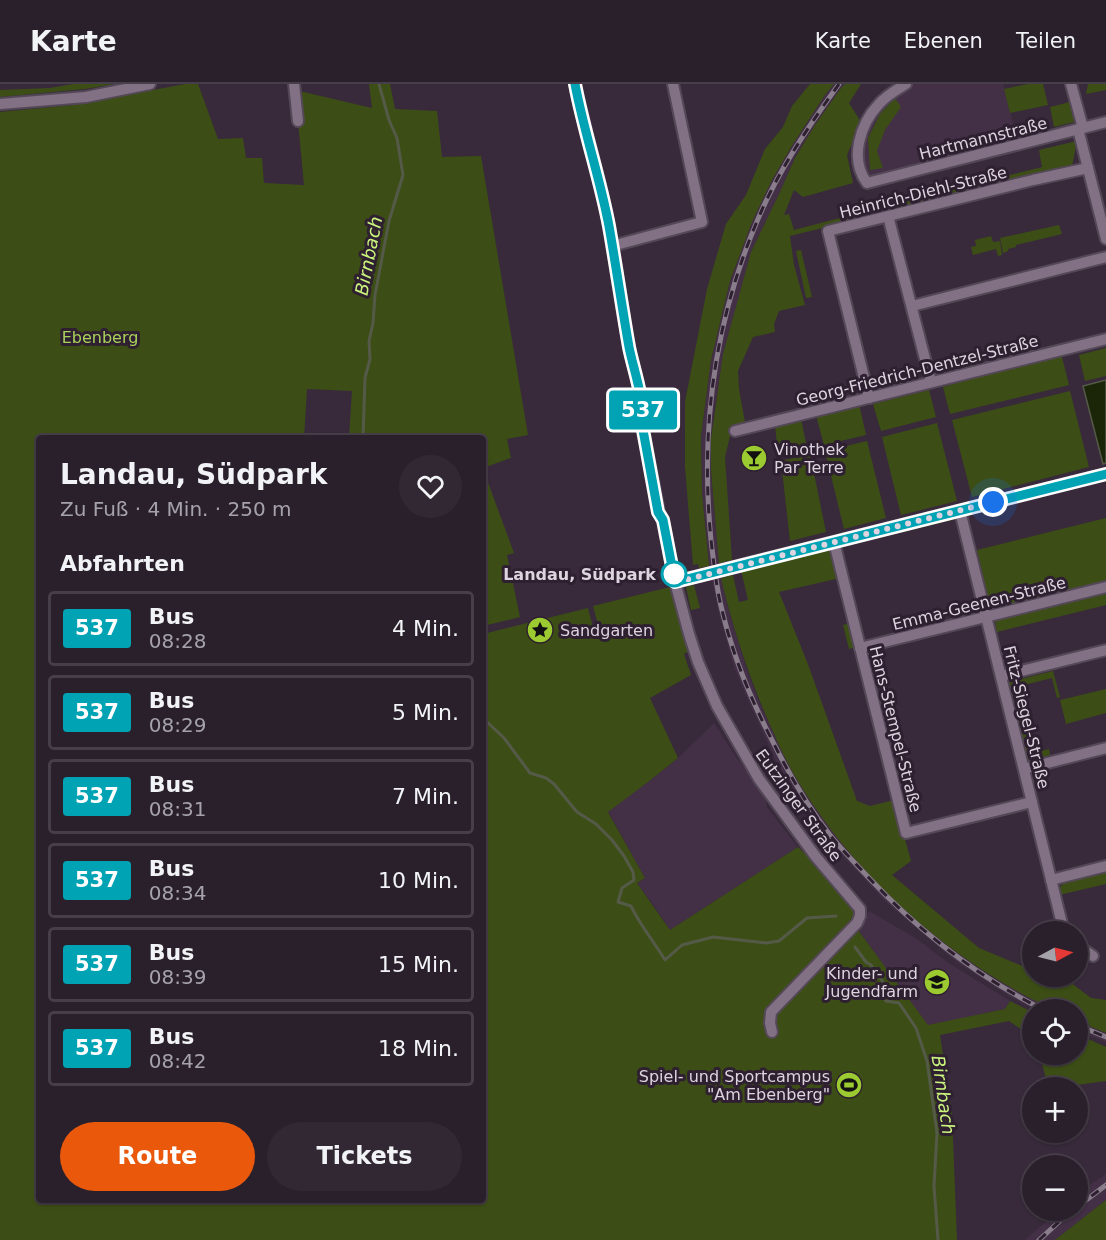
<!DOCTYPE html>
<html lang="de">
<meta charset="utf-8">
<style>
:root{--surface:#2a202c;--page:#322834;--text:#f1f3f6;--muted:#a5a3a9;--line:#463e48;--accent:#ea580c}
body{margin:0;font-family:"DejaVu Sans",sans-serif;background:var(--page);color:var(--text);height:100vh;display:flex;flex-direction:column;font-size:22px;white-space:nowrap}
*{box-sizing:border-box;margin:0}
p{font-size:20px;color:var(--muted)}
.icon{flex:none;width:33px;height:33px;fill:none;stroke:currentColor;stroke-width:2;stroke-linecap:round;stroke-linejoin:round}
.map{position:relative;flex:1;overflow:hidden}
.sheet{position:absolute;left:36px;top:351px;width:450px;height:768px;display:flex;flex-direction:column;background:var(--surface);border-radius:6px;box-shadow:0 2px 4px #0004,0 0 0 2px var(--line)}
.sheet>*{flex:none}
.badge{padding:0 12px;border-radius:4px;font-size:21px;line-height:39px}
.needle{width:39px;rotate:83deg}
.controls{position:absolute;left:1022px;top:837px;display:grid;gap:12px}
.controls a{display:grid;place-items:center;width:66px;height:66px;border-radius:50%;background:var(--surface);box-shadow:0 2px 4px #0004,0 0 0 2px var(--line);font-size:30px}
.you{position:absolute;width:30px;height:30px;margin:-15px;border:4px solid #fff;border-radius:50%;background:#1a73e8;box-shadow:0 0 0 9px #1a73e833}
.map>.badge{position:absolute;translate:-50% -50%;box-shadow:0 0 0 3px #fff}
h2{padding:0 24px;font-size:22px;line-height:54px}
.round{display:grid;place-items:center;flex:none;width:63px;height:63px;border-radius:32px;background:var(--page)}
.summary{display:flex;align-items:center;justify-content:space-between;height:102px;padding:0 24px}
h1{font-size:28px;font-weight:800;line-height:45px}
.action{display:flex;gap:12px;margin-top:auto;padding:12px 24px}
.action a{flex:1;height:69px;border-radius:36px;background:var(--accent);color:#fff;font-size:24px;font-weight:800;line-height:69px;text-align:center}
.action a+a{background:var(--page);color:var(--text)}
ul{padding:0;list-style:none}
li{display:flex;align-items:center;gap:18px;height:75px;margin:0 12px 9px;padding:0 12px;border:3px solid var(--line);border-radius:6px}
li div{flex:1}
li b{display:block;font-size:22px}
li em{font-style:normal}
li .badge{min-width:66px;font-weight:700;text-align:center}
header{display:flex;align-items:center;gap:36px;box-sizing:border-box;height:84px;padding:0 30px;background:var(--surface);border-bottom:2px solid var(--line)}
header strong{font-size:28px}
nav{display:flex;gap:33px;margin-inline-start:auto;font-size:21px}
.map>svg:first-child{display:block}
.built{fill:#432f46}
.green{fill:#3c4e15}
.water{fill:#1b2507;stroke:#555a48;stroke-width:1.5}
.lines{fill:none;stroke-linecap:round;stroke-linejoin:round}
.stream{stroke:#555a48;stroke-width:3}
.minor-casing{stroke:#544857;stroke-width:14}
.minor{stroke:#827185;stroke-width:10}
.rail-casing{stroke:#897d8b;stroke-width:5}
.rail{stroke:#2e2031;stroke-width:3;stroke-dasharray:9;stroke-linecap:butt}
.minor-bridge-casing{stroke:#544857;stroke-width:14;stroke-linecap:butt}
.minor-bridge{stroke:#827185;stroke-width:10}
.line-casing{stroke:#fff;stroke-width:14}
.line{stroke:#00a3b4;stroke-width:9}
.walk{stroke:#ddd4df;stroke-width:6;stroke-dasharray:0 10.8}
.stop-dot{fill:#fff;stroke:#00a3b4;stroke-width:3}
.labels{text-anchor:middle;stroke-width:6;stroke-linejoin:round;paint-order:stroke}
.street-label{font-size:16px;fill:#ddd4df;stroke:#2e2031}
.park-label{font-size:16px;fill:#a9d259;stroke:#2e2031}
.poi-label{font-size:16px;fill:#ddd4df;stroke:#2e2031;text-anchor:start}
.stop-label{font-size:16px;font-weight:bold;fill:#ddd4df;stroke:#2e2031;text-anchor:end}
.water-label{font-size:18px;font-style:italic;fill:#caf47c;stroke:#2e2031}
</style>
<header>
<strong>Karte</strong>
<nav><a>Karte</a><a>Ebenen</a><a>Teilen</a></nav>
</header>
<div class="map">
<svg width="1106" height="1156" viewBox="0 0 1106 1156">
<rect width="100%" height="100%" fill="#382a3b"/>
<g class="built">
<path d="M834,0H845L841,4L815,41L795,74L779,110L751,168L715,320L711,355V386L719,480L709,482L702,409L701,352L711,276L730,197L752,137L772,96L793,60L825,11Z"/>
<path d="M906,0H1003L1018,60L867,99L858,68L868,34Z"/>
<path d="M721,494L729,527L746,583L759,617L779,660L796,693L877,798L905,826L950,863L990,892L1052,925H1034L1009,912L954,876L884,816L836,765L778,681L747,614L733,580L718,526L712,496Z"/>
<path d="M714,639L736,673L766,711V722L798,763L670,846L655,823L637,799L645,794L608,727L648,698L678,674Z"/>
<path d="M869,827L917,855L947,878L1010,917L1005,925L928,942L858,846Z"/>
<path d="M1077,937L1106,949V958L1077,946Z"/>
<path d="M1106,1090V1116L1055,1156H1025L1058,1127L1077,1126V1110Z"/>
</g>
<g class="green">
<path d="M73,0H115L85,5L0,13V6L50,4Z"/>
<path d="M185,0H198L218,55L243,54L246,74H262L264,99L304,101L295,6L372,24L369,0H390L395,25L437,27L442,73L481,72L528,351L507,355L511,374L483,384V354H349L352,307L307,305L304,354H39V1116H483V550L588,524L596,555L601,552L593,522L670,503L689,567L684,570L691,591L650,614L678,674L648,698L608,728L645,794L637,799L670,846L798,763L825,789L854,824V834L858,846L928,941L1005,925L1010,917L1032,928V953L1009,937L940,951L952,1030L957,1156H0V28L74,21Z"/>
<path d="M810,0H834L825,11L793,60L772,96L752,138L730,197L711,276L701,352L702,409L709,482L699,484L698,480L693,481L685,383V318L707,205L726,140L746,111L765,65L783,43L792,22Z"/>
<path d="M845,0H861L849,19L861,38L847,71L853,99L803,113L794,106L784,131L789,130L794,146L874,125L875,131L790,152L794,181L805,221L779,227L774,240L775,248L753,253L738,287L739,305L746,344L731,348L725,373L732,476L719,480L711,386V355L723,270L751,168L779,110L795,74L815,41L841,4Z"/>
<path d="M1028,0H1043L1048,21L1010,29L1004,5Z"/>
<path d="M1088,0H1106V6L1086,10Z"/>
<path d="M895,14L901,23L885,46L877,67L883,84L870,86L868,54L880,30Z"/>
<path d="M1070,18L1074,38L1054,43L1050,23Z"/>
<path d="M1077,57L1072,82L886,128L884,123L1042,83L1039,66Z"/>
<path d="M1059,141L1062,150L1016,161V163L1008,165V167L1003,169L1000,154Z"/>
<path d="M991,152L993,158L1000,157L1002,171L998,172L996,165L973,171L971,163L976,162L975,156Z"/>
<path d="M801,166L812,213L806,214L796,167Z"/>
<path d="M1106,264V292L1085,297L1079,271Z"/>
<path d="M1061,269L1069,301L950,330L943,303Z"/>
<path d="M929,306L936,333L881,347L873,320Z"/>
<path d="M1070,307L1089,383L972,413L952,336Z"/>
<path d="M859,320L866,351L824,361L816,331Z"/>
<path d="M801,335L807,364L778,371L775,341Z"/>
<path d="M937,339L957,417L901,431L882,353Z"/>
<path d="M867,357L886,434L844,445L825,367Z"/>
<path d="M810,370L826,448L790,457L781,377Z"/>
<path d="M483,385L514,469L507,471L520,533L483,542Z"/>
<path d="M960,432L961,434L846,462V460Z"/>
<path d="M1106,434V499L999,526L998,524L991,525L977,466Z"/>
<path d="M833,462L840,494L779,508L809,583L857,717L870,722L894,716L911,777L892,791L979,864L1032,886V892L1051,893L1070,898L1091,914L1106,916V949L1077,937V926C1070,925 1062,926 1054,925C1048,925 1043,921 1038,918C1016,907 995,895 975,881C904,833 840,768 796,694C786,677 778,659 770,641C749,593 733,545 721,494L733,491L739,518L748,516L741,486Z"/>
<path d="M694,501L700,524L691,526L686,503Z"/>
<path d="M1106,508V521L997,548L995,536Z"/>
<path d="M850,539L856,563L849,565L843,541Z"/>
<path d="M1053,587L1060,613L1057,614L1052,594L1020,602L1024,616L1016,617V615L1013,616L1009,598Z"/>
<path d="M1106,605V629L1066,640L1060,616Z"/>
<path d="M1014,619L1015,622L1024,620L1037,668L1049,665L1050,671L1028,677L1027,670H1024L1012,620Z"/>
<path d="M1106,787V800L1059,811L1060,803L1066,797Z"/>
<path d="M1077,950L1106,963V997L1061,1003H1048L1040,971L1077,970Z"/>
<path d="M1106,1116V1156H1055Z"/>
</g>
<path class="water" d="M1106,296V379L1103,380L1083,302Z"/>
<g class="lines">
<g class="stream">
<path d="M363,354L365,294L370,275L369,257L373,239L375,211L389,137L403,91L397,54L389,36L379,0"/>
<path d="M483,634L504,654L530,689L546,694L554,700L577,728L596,740L612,756L624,772L633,788L634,796L622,804L618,818L631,822C640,841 654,858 665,876L682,861L713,853L766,859L779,857L807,834L836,832"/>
<path d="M855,863L866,878L871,881L883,898L882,910L886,917L899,919L916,944L927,977L937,1049L934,1102L938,1156"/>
</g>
<defs>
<g id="minor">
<path d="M294,0L298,37"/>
<path d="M575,0C585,48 600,94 609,142C616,182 622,223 629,263C633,284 645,315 641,335L659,428L663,437L675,498L689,550L698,578L717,622L759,695L816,773L860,825V832L857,839L771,928L770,939L772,948"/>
<path d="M906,0C896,6 887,11 879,20C860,40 849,75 867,99L1106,38"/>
<path d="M1071,0L1083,44"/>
<path d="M0,20L86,13L150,0"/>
<path d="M1078,45L1106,155"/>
<path d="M888,132L931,298"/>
<path d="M612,162L702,138L673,0"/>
<path d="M912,222L1106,173"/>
<path d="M869,314L828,147L1033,96L1088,84"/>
<path d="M735,347L1106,255"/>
<path d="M960,427L1064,848"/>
<path d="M834,458L906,749L1032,718"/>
<path d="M733,483L1106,390"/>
<path d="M675,498L707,490"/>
<path d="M860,564L1106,503"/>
<path d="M1001,592L1106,566"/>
<path d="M1024,685L1106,664"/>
<path d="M1051,796L1106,782"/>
<path d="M1077,861L1093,872"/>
</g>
</defs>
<use href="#minor" class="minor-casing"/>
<use href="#minor" class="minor"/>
<defs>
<g id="rail">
<path d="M839,0C808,43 778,87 758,135C714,238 700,345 711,456C714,480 716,503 722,526C733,572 751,616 773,658C789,690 808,723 830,751C842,766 857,781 870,795C920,848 978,893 1044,926"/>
<path d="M1077,941L1106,953"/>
<path d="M1077,1123L1106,1101"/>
<path d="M1039,1156L1072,1126"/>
</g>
</defs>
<use href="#rail" class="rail-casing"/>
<use href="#rail" class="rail"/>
<defs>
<path id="minor-bridge" d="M707,490L733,483"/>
</defs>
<use href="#minor-bridge" class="minor-bridge-casing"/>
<use href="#minor-bridge" class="minor-bridge"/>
</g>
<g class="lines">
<defs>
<path id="line" d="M575,0C584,48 600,94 609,142C616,182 622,223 629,263C633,284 645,316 641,335L658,428L663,436L675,498L1106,390"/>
</defs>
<use href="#line" class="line-casing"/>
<use href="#line" class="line"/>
<path class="walk" d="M674,490L675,498L689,495L993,418"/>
</g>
<defs>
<symbol id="bar-disc" viewBox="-11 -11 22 22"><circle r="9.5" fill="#9cca31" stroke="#2e2031"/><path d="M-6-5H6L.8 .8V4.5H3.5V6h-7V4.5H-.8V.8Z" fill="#111"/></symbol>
<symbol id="sight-disc" viewBox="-11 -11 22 22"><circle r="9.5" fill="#9cca31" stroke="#2e2031"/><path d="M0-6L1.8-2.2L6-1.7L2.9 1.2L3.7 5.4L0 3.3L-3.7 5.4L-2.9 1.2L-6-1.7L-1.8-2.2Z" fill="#111"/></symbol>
<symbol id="school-disc" viewBox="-11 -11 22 22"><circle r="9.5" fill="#9cca31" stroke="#2e2031"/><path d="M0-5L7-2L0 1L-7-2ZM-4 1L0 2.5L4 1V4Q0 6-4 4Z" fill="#111"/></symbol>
<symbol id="stadium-disc" viewBox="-11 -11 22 22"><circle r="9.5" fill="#9cca31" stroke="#2e2031"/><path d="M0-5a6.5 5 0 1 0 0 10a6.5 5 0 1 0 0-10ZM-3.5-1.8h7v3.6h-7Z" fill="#111"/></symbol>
</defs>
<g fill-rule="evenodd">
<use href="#bar-disc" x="739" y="359" width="30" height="30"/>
<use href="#sight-disc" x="525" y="531" width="30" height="30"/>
<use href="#school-disc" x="922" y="883" width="30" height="30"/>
<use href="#stadium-disc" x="834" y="986" width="30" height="30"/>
</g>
<circle class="stop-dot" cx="674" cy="490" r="12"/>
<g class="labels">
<g class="street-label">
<text transform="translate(983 54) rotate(-14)" y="6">Hartmannstraße</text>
<text transform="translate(923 108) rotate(-14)" y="6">Heinrich-Diehl-Straße</text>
<text transform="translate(917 286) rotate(-14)" y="6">Georg-Friedrich-Dentzel-Straße</text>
<text transform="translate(979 519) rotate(-14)" y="6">Emma-Geenen-Straße</text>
<text transform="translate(1027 633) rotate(76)" y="6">Fritz-Siegel-Straße</text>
<text transform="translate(896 645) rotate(76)" y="6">Hans-Stempel-Straße</text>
<text transform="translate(799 721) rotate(54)" y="6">Eutzinger Straße</text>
</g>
<g class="park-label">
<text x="100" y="259">Ebenberg</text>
</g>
<g class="poi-label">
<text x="774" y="371">Vinothek<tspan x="774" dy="18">Par Terre</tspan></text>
<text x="560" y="552">Sandgarten</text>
<text x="918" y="895" text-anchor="end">Kinder- und<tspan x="918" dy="18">Jugendfarm</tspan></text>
<text x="830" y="998" text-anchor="end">Spiel- und Sportcampus<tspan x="830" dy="18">"Am Ebenberg"</tspan></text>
</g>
<g class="stop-label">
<text x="656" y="496">Landau, Südpark</text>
</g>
<g class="water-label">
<text transform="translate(369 172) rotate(-79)" y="6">Birnbach</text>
<text transform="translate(943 1011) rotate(82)" y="6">Birnbach</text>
</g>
</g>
</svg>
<div class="controls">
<a><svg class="needle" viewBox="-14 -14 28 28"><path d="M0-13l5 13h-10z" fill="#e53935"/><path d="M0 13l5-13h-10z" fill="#a5a3a9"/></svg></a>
<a><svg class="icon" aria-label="locate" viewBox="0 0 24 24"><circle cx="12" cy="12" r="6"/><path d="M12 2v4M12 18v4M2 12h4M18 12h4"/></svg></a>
<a>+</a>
<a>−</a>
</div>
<div class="you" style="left:993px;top:418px"></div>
<b class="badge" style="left:643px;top:326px;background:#00a3b4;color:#fff">537</b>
<section class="sheet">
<div class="summary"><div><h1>Landau, Südpark</h1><p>Zu Fuß · 4 Min. · 250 m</p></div><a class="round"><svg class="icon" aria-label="heart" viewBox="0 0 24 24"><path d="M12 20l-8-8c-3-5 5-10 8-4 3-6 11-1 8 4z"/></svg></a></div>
<h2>Abfahrten</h2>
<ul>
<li><span class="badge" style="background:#00a3b4;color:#fff">537</span><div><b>Bus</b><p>08:28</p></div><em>4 Min.</em></li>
<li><span class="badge" style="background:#00a3b4;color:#fff">537</span><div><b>Bus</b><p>08:29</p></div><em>5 Min.</em></li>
<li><span class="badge" style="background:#00a3b4;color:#fff">537</span><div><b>Bus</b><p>08:31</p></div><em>7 Min.</em></li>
<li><span class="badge" style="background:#00a3b4;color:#fff">537</span><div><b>Bus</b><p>08:34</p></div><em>10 Min.</em></li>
<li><span class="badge" style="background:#00a3b4;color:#fff">537</span><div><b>Bus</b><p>08:39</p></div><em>15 Min.</em></li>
<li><span class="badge" style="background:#00a3b4;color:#fff">537</span><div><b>Bus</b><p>08:42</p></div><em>18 Min.</em></li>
</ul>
<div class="action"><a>Route</a><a>Tickets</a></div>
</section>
</div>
